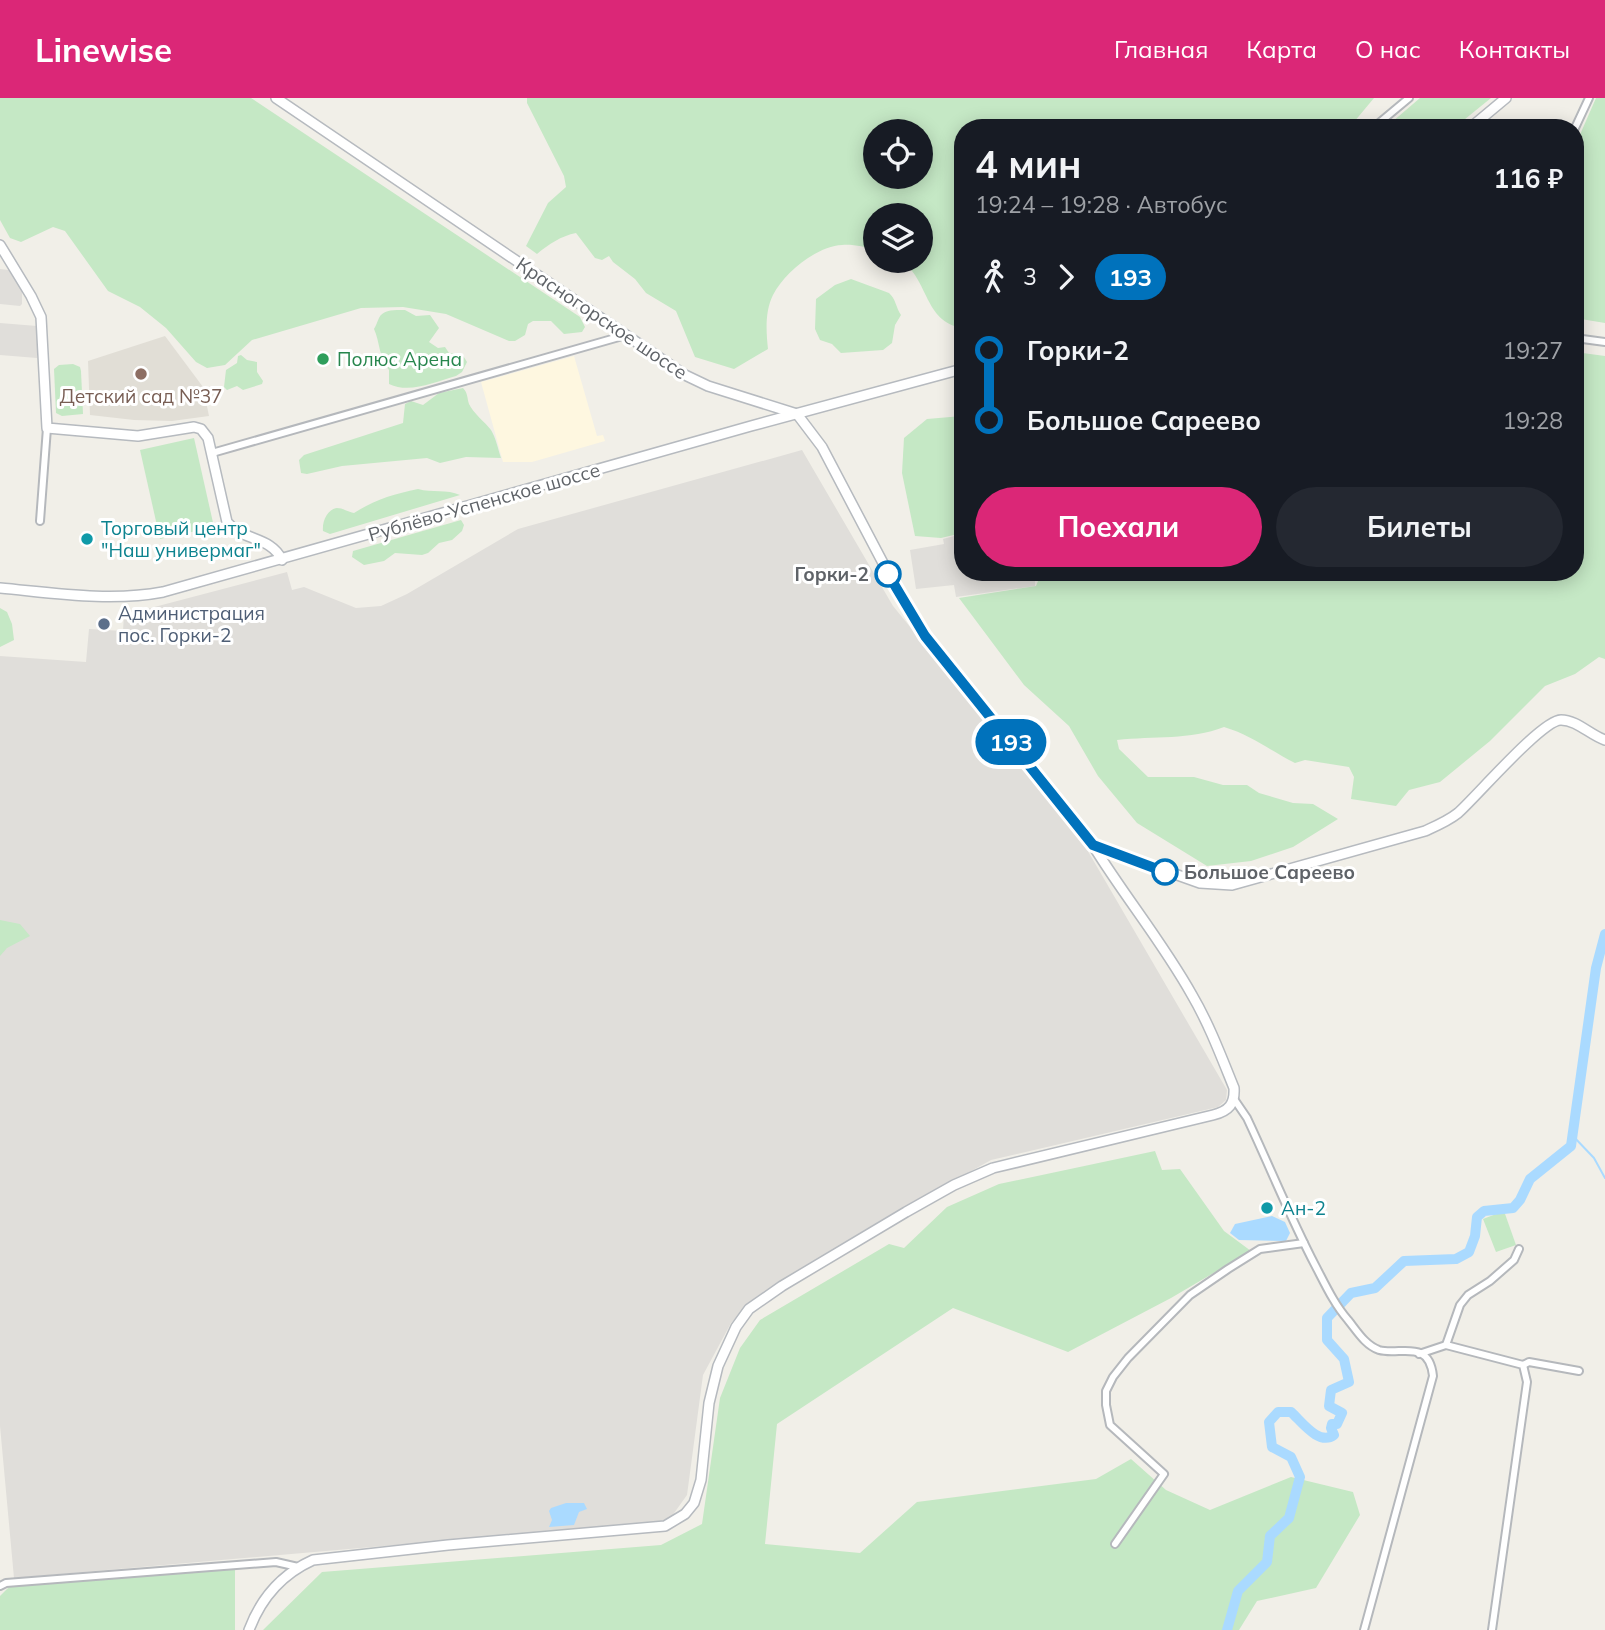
<!DOCTYPE html>
<html lang="ru">
<meta charset="utf-8">
<style>
:root{--surface:#171b24;--page:#242831;--text:#f1f3f6;--muted:#9ea1a6;--accent:#db2777}
body{margin:0;font-family:Mulish,sans-serif;background:var(--page);color:var(--text);height:100vh;display:flex;flex-direction:column;font-size:26px;white-space:nowrap}
*{box-sizing:border-box;margin:0}
p{font-size:23px;color:var(--muted)}
.icon{flex:none;width:38px;height:38px;fill:none;stroke:currentColor;stroke-width:2;stroke-linecap:round;stroke-linejoin:round}
.map{position:relative;flex:1;overflow:hidden}
.drawer{position:absolute;left:954px;top:21px;width:630px;height:462px;display:flex;flex-direction:column;background:var(--surface);border-radius:28px;box-shadow:0 4px 18px #0003}
.drawer>*{flex:none}
.badge{padding:0 14px;border-radius:23px;font-size:24px;line-height:46px}
.fabs{position:absolute;left:863px;top:21px;display:grid;gap:14px}
.fabs a{display:grid;place-items:center;width:70px;height:70px;border-radius:50%;background:var(--surface);box-shadow:0 4px 18px #0003;font-size:35px}
.map>.badge{position:absolute;translate:-50% -50%;box-shadow:0 0 0 4px #fff}
.legs{display:flex;align-items:center;gap:10px;height:77px;padding:0 21px;font-size:23px}
.legs p{margin-inline-start:auto}
.summary{display:flex;align-items:center;justify-content:space-between;height:119px;padding:0 21px}
h1{font-size:38px;font-weight:700;line-height:52px}
.action{display:flex;gap:14px;margin-top:auto;padding:14px 21px}
.action a{flex:1;height:80px;border-radius:42px;background:var(--accent);color:#fff;font-size:28px;font-weight:700;line-height:80px;text-align:center}
.action a+a{background:var(--page);color:var(--text)}
ul{padding:0 21px;list-style:none}
li{display:flex;align-items:center;gap:24px;height:70px;font-size:26px}
li i{display:grid;place-items:center;width:10px;height:100%;margin:0 9px;background:currentColor}
li i::after{content:'';width:18px;height:18px;margin:-9px;border:5px solid;border-radius:50%;background:var(--surface)}
li p{margin-inline-start:auto}
li:first-child i{background:linear-gradient(#0000 50%,currentColor 0)}
li:last-child i{background:linear-gradient(currentColor 50%,#0000 0)}
header{display:flex;align-items:center;gap:42px;box-sizing:border-box;height:98px;padding:0 35px;background:var(--accent);color:#fff}
header strong{font-size:33px}
nav{display:flex;gap:38px;margin-inline-start:auto;font-size:24px}
.map>svg:first-child{display:block}
.commercial{fill:#fef7e0}
.industrial{fill:#e0deda}
.education{fill:#e1ded6}
.green{fill:#c5e8c5;fill-rule:evenodd}
.water{fill:#aadaff}
.lines{fill:none;stroke-linecap:round;stroke-linejoin:round}
.stream{stroke:#aadaff;stroke-width:2}
.river{stroke:#aadaff;stroke-width:10}
.street-casing{stroke:#b5b8bc;stroke-width:10}
.secondary-casing{stroke:#b6babf;stroke-width:12}
.street{stroke:#fff;stroke-width:6}
.secondary{stroke:#fff;stroke-width:9}
.line-1-casing{stroke:#fff;stroke-width:16}
.line-1{stroke:#0072bc;stroke-width:10}
.leisure-dot{fill:#2e9e5b;stroke:#fff;stroke-width:2.5}
.education-dot{fill:#8d6e63;stroke:#fff;stroke-width:2.5}
.culture-dot{fill:#0f9aa8;stroke:#fff;stroke-width:2.5}
.stop-1-dot{fill:#fff;stroke:#0072bc;stroke-width:3.5}
.service-dot{fill:#5c6f8a;stroke:#fff;stroke-width:2.5}
.labels{text-anchor:middle;stroke-width:6;stroke-linejoin:round;paint-order:stroke}
.street-label{font-size:19px;fill:#5f6368;stroke:#fff}
.leisure-label{font-size:19px;fill:#27864d;stroke:#fff;text-anchor:start}
.education-label{font-size:19px;fill:#785e54;stroke:#fff}
.culture-label{font-size:19px;fill:#0d838f;stroke:#fff;text-anchor:start}
.stop-label{font-size:19px;font-weight:bold;fill:#5f6368;stroke:#fff;text-anchor:end}
.service-label{font-size:19px;fill:#4e5e75;stroke:#fff;text-anchor:start}
</style>
<header>
<strong>Linewise</strong>
<nav><a>Главная</a><a>Карта</a><a>О нас</a><a>Контакты</a></nav>
</header>
<div class="map">
<svg width="1605" height="1532" viewBox="0 0 1605 1532">
<rect width="100%" height="100%" fill="#f1efe8"/>
<path class="commercial" d="M574,258L597,338L603,337L605,343L532,364H503L481,284Z"/>
<g class="industrial">
<path d="M0,171L9,172L22,192V206L20,208L0,206Z"/>
<path d="M0,225L37,228V260L0,257Z"/>
<path d="M802,352L893,508L1075,731L1227,992L1226,1002L1218,1009L991,1062L855,1138L753,1202L731,1225L703,1277L687,1397L672,1418L659,1424L14,1480L0,1328V558L86,564L89,531L123,533L124,517L287,474L292,492L304,489L356,510L381,508L407,496L518,431Z"/>
<path d="M962,436V474H1035V488L956,499L954,487L916,491L910,452L944,446L943,441Z"/>
</g>
<path class="education" d="M165,238L203,289L209,318L172,323L134,322L90,317L88,263Z"/>
<g class="green">
<path d="M0,0H251L580,219L585,229L582,234L564,236L551,223H533L528,226L525,237L515,243H509L446,216L403,209L361,210L252,242L225,267L207,270L196,264L166,230L140,209L108,193L65,133L53,129L21,144L10,140L0,122Z"/>
<path d="M527,0H1374L1349,30H962V230C924,223 929,183 902,163H920V117H875V152C865,149 853,146 842,147C817,148 784,175 773,197C765,213 766,233 768,251L734,271L695,259L676,213L646,195L635,181L613,164L609,158L602,162L595,160L576,135C561,138 549,146 537,156L526,148L548,105L566,89L564,78L527,5ZM875,33H920V79H875Z"/>
<path d="M1420,0H1491L1454,30H1385Z"/>
<path d="M1596,0H1605V225L1575,220V48Z"/>
<path d="M851,181L889,195C896,201 896,210 901,217L895,227L892,245L883,252L841,255L832,246L820,242L815,231L816,201L835,187Z"/>
<path d="M405,212L416,218L430,217L439,230L429,244L438,250L445,249L449,255L462,256L467,264L462,274L456,278C434,284 410,296 389,286V272C379,261 380,244 374,231C376,228 377,224 379,220C383,211 396,212 405,212Z"/>
<path d="M1575,254L1605,258V561L1599,559L1575,576L1545,588L1490,643L1440,684L1409,692L1396,708L1351,701L1354,679L1349,669L1305,662L1295,665C1271,653 1251,637 1224,629C1190,642 1154,638 1117,642L1119,651L1148,679H1194L1223,687H1247L1259,695L1293,705L1313,706L1338,721L1293,749L1251,763L1207,768L1137,725L1098,678L1069,628L1024,587L959,500L1036,488L1040,478L1047,474H1575Z"/>
<path d="M241,257L247,262L257,264V274L263,283L262,286L243,292L237,288L227,292L224,289L226,272L237,265L238,258Z"/>
<path d="M73,266L80,269L81,273L83,316L62,318L56,315L54,271L59,267Z"/>
<path d="M463,290C468,295 467,300 469,306C473,315 485,324 491,332C496,340 498,351 501,360L466,359L440,365L427,360L342,368L307,376L301,375L299,362L304,357L403,325L405,306L411,303L423,307L439,295Z"/>
<path d="M962,318V435L941,440L915,438L902,375L904,340L927,321Z"/>
<path d="M194,340L214,429L160,441L140,352Z"/>
<path d="M418,391C432,395 447,391 460,397L330,436L323,433C322,424 327,411 337,410C343,410 348,414 354,415C374,402 394,396 418,391Z"/>
<path d="M461,422L464,427L462,433L452,442L439,445L428,455L422,457L395,455L384,463L364,467L352,459L353,453Z"/>
<path d="M0,510L7,514L12,526L14,542L0,549Z"/>
<path d="M0,822L20,826L30,838L7,850L0,858Z"/>
<path d="M1155,1053L1162,1072L1180,1071L1224,1133L1251,1153L1171,1200L1068,1254L953,1210L777,1326L765,1446L860,1455L917,1404L1096,1381L1131,1361L1166,1392L1210,1412L1291,1379L1353,1394L1360,1417L1316,1490L1257,1503L1239,1532H263L322,1474L661,1447L702,1426L720,1300L740,1250L760,1222L889,1146L904,1150L947,1109L999,1086Z"/>
<path d="M1504,1113L1516,1147L1496,1154L1483,1121Z"/>
<path d="M235,1466V1532H0V1498L15,1483Z"/>
</g>
<g class="water">
<path d="M1272,1118L1285,1124L1290,1135L1286,1143L1239,1142L1230,1135L1235,1126Z"/>
<path d="M566,1405H584L587,1411L579,1414L574,1427L549,1429L552,1422L549,1413L551,1410Z"/>
</g>
<g class="lines">
<path class="stream" d="M1572,1037L1594,1060L1605,1080"/>
<path class="river" d="M1227,1532L1238,1493L1267,1464L1270,1438L1289,1420L1300,1379L1291,1359L1272,1349L1269,1324L1278,1314H1291C1302,1324 1319,1348 1334,1337L1331,1330L1332,1326H1337L1342,1315L1329,1308L1331,1292L1349,1284L1344,1261L1327,1242V1220L1351,1195L1375,1190L1404,1163L1456,1161L1469,1154L1475,1138L1477,1119L1484,1113L1513,1110L1520,1102L1530,1081L1571,1048L1596,870L1605,836"/>
<defs>
<g id="street">
<path d="M1373,30L1409,0"/>
<path d="M1575,30L1589,0"/>
<path d="M1575,240L1605,244"/>
<path d="M212,355L626,237"/>
<path d="M40,423L47,330"/>
<path d="M1234,1001L1247,1020C1270,1069 1290,1119 1315,1167C1325,1186 1334,1206 1348,1222C1357,1233 1365,1247 1379,1252C1399,1258 1429,1240 1433,1278L1364,1532"/>
<path d="M1446,1247L1460,1207L1468,1197L1490,1183L1514,1162L1519,1151"/>
<path d="M1419,1256L1446,1247L1523,1267L1527,1284L1492,1532"/>
<path d="M1523,1267L1529,1264L1579,1273"/>
<path d="M1115,1446L1164,1376L1110,1327L1106,1307V1293L1113,1279L1128,1260L1190,1197L1228,1171L1260,1151L1304,1145"/>
<path d="M0,1488L6,1485L276,1464L298,1469"/>
</g>
<g id="secondary">
<path d="M276,0L685,277L708,288L797,316L822,349L904,505L925,538L1093,747L1200,785L1232,787L1425,733C1436,728 1448,723 1458,715C1477,698 1542,622 1561,622C1577,622 1590,637 1605,642"/>
<path d="M1470,30L1506,0"/>
<path d="M0,147L31,198L41,219L47,330L138,338L194,329L201,331L208,340L227,424C242,443 271,438 282,462"/>
<path d="M0,490C54,495 110,504 163,494L751,328L962,271"/>
<path d="M249,1532C261,1500 282,1476 313,1462L448,1447L665,1428L685,1416L694,1405L701,1382L709,1305L718,1268L736,1229L749,1211L782,1188L906,1114L954,1087L993,1070L1213,1017C1229,1013 1235,1006 1234,990C1221,958 1209,926 1192,897C1163,845 1125,799 1094,749"/>
</g>
</defs>
<use href="#street" class="street-casing"/>
<use href="#secondary" class="secondary-casing"/>
<use href="#street" class="street"/>
<use href="#secondary" class="secondary"/>
</g>
<g class="lines">
<defs>
<path id="line-1" d="M888,476L925,538L1093,747L1165,774"/>
</defs>
<use href="#line-1" class="line-1-casing"/>
<use href="#line-1" class="line-1"/>
</g>
<circle class="leisure-dot" cx="323" cy="261" r="7"/>
<circle class="education-dot" cx="141" cy="276" r="7"/>
<g class="culture-dot">
<circle cx="87" cy="441" r="7"/>
<circle cx="1267" cy="1110" r="7"/>
</g>
<g class="stop-1-dot">
<circle cx="888" cy="476" r="12"/>
<circle cx="1165" cy="774" r="12"/>
</g>
<circle class="service-dot" cx="104" cy="526" r="7"/>
<g class="labels">
<g class="street-label">
<text transform="translate(602 220) rotate(34)" y="7">Красногорское шоссе</text>
<text transform="translate(484 404) rotate(-16)" y="7">Рублёво-Успенское шоссе</text>
</g>
<g class="leisure-label">
<text x="337" y="268">Полюс Арена</text>
</g>
<g class="education-label">
<text x="141" y="305">Детский сад №37</text>
</g>
<g class="culture-label">
<text x="101" y="437">Торговый центр<tspan x="101" dy="22">"Наш универмаг"</tspan></text>
<text x="1281" y="1117">Ан-2</text>
</g>
<g class="stop-label">
<text x="869" y="483">Горки-2</text>
<text x="1184" y="781" text-anchor="start">Большое Сареево</text>
</g>
<g class="service-label">
<text x="118" y="522">Администрация<tspan x="118" dy="22">пос. Горки-2</tspan></text>
</g>
</g>
</svg>
<div class="fabs">
<a><svg class="icon" aria-label="locate" viewBox="0 0 24 24"><circle cx="12" cy="12" r="6"/><path d="M12 2v4M12 18v4M2 12h4M18 12h4"/></svg></a>
<a><svg class="icon" aria-label="layers" viewBox="0 0 24 24"><path d="M12 4l9 5-9 5-9-5zM3 14l9 5 9-5"/></svg></a>
</div>
<b class="badge" style="left:1011px;top:644px;background:#0072bc;color:#fff">193</b>
<section class="drawer">
<div class="summary"><div><h1>4 мин</h1><p>19:24 – 19:28 · Автобус</p></div><b>116 ₽</b></div>
<div class="legs"><svg class="icon" aria-label="walk" viewBox="0 0 24 24"><circle cx="13" cy="4" r="2"/><path d="M13 8l-2 6 4 7M11 14l-3 7M7 12l3-4h3l4 4"/></svg>3<svg class="icon" aria-label="forward" viewBox="0 0 24 24"><path d="M9 5l7 7-7 7"/></svg><b class="badge" style="background:#0072bc;color:#fff">193</b></div>
<ul>
<li><i style="color:#0072bc"></i><b>Горки-2</b><p>19:27</p></li>
<li><i style="color:#0072bc"></i><b>Большое Сареево</b><p>19:28</p></li>
</ul>
<div class="action"><a>Поехали</a><a>Билеты</a></div>
</section>
</div>
